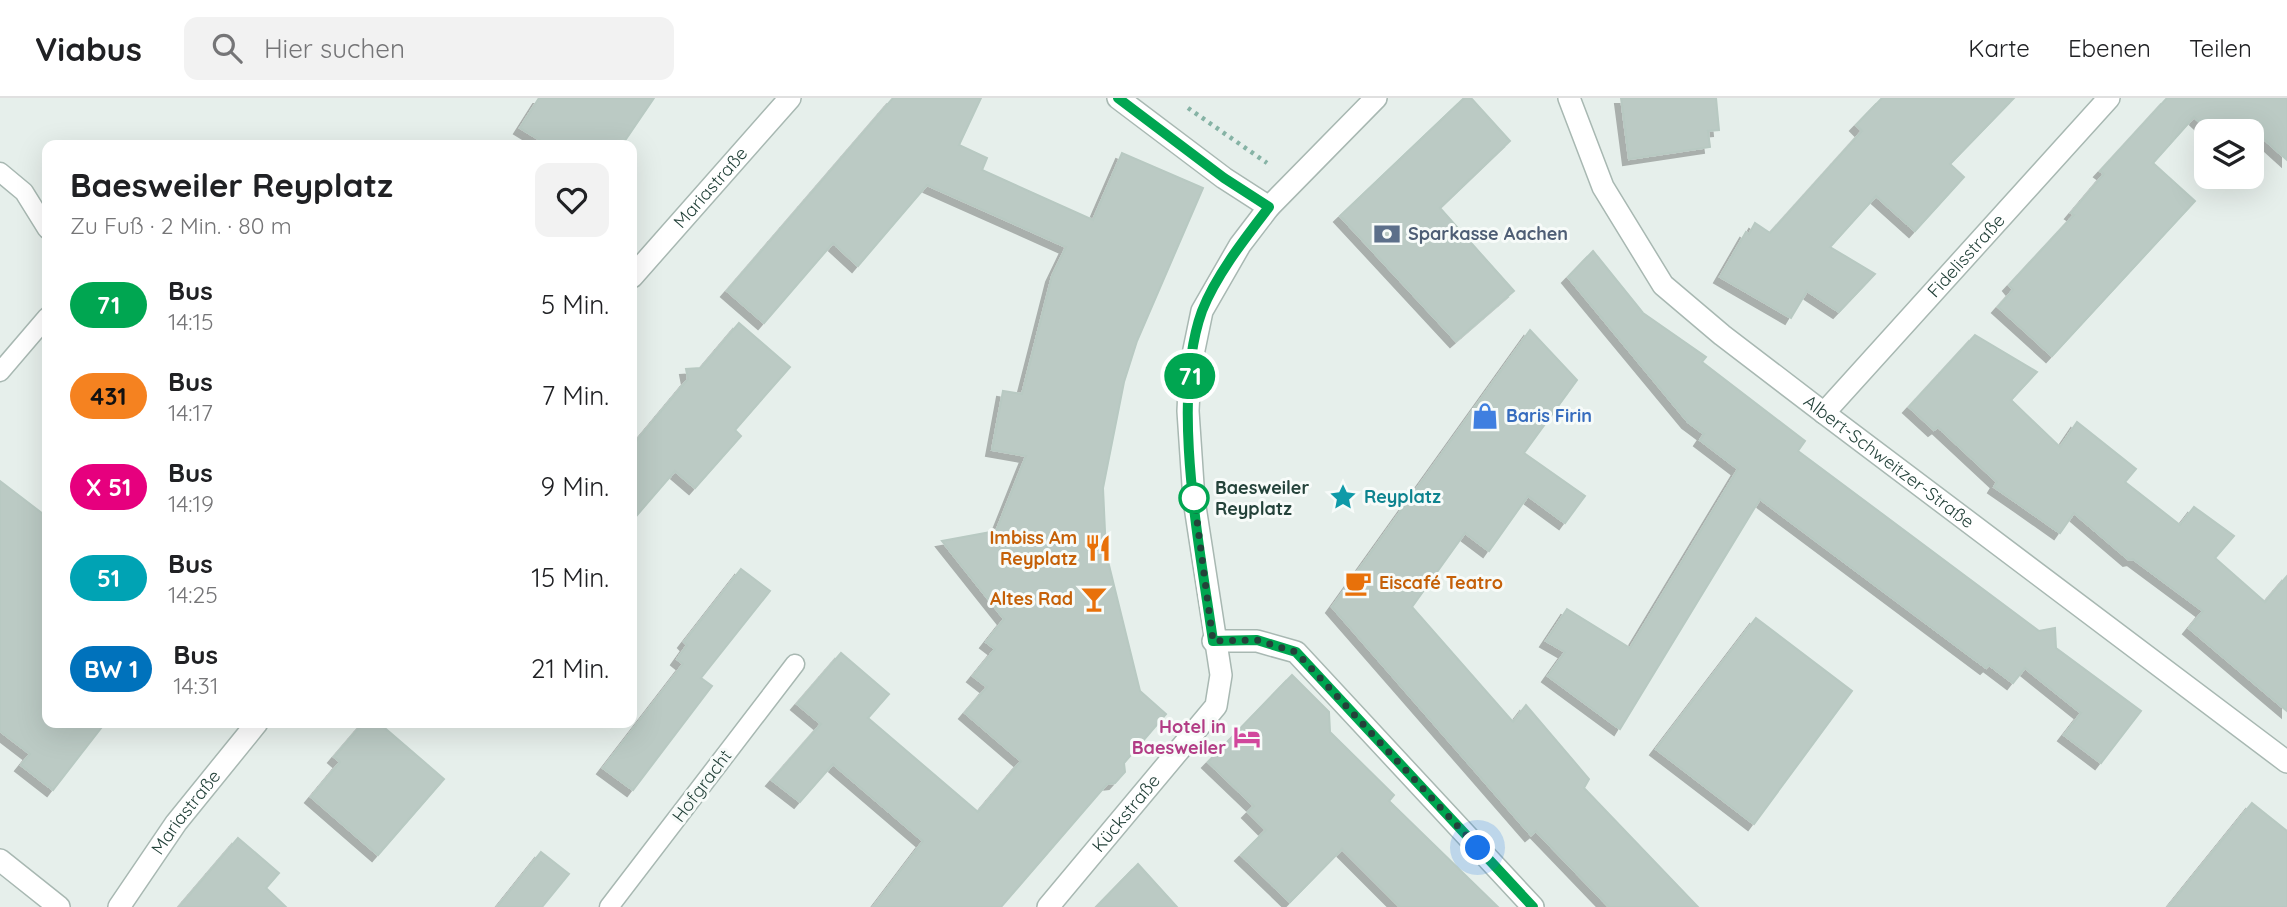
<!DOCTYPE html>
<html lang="de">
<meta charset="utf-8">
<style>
:root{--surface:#fff;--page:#f2f2f2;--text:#202124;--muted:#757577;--line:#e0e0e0}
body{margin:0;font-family:Quicksand,sans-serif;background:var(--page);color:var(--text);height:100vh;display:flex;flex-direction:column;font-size:26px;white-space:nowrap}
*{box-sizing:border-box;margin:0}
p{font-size:23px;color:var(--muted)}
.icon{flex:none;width:38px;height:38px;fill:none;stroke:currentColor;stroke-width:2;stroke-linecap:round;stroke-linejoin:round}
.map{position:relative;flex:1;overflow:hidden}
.panel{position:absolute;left:42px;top:42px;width:595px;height:588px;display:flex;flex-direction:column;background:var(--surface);border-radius:14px;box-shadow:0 7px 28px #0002}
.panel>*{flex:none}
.badge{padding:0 14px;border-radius:23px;font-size:24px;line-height:46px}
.tools{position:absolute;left:2194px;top:21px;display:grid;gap:14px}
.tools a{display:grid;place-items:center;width:70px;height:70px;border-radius:14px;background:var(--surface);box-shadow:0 7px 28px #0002;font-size:35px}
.you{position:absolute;width:35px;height:35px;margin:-18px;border:5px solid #fff;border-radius:50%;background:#1a73e8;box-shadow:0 0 0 10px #1a73e833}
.map>.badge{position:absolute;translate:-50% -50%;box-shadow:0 0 0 4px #fff}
.round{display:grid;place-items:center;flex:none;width:74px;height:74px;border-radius:14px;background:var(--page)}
.overview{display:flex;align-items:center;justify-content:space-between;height:119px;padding:0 28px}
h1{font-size:33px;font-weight:800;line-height:52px}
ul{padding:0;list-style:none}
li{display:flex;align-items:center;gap:21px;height:91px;padding:0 28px}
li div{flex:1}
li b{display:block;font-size:26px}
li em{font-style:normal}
li .badge{min-width:77px;font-weight:700;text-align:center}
header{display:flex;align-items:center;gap:42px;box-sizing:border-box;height:98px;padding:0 35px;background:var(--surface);border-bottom:2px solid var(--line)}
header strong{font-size:33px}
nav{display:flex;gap:38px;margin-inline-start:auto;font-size:24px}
.search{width:490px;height:63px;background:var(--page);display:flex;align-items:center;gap:18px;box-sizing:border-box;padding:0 24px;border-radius:14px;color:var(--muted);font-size:26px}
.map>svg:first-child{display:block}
.building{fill:#bbcac4;stroke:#b8c9c2;stroke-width:2;filter:url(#shadow)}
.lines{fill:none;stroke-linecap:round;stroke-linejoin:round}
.service-casing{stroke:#a8b8b2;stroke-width:21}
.minor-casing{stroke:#a8b8b2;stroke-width:24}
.path{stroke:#86b3a5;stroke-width:4.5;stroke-dasharray:3.5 5;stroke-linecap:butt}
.service{stroke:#fff;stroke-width:18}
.minor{stroke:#fff;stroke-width:21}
.line-casing{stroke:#fff;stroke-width:16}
.line{stroke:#00a651;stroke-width:10}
.walk{stroke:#24423a;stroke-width:7;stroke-dasharray:0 12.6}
.stop-dot{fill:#fff;stroke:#00a651;stroke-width:3.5}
.labels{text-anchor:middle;stroke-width:6;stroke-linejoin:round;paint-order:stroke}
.street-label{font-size:18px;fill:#24423a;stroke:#f7fbf9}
.service-label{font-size:18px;font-weight:bold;fill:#4e5e75;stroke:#f7fbf9;text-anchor:start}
.shop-label{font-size:18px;font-weight:bold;fill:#366cbe;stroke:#f7fbf9;text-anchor:start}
.stop-label{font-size:18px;font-weight:bold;fill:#24423a;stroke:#f7fbf9;text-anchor:start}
.culture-label{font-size:18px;font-weight:bold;fill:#0d838f;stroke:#f7fbf9;text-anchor:start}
.food-label{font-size:18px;font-weight:bold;fill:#c56008;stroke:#f7fbf9;text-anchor:end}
.hotel-label{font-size:18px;font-weight:bold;fill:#b23c85;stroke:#f7fbf9;text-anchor:end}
</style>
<header>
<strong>Viabus</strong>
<div class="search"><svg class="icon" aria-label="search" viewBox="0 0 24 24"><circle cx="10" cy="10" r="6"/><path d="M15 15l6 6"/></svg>Hier suchen</div>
<nav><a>Karte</a><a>Ebenen</a><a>Teilen</a></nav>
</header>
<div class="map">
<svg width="2287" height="809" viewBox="0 0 2287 809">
<defs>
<filter id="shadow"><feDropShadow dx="-6" dy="6" stdDeviation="0" flood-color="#0004"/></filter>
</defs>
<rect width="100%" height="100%" fill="#e6efeb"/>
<g class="building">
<path d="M539,0H654L622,47H548L520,30Z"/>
<path d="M893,0H981L959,47L987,60L982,72L1093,122L1122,55L1203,90L1137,243L1124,284L1103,390L1106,455L1140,593L1166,616L1124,665L1125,674L1115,685L1107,686L1001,809H873L923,743L833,666L800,704L772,682L821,626L797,606L841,555L889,596L868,620L978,714L1021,663L965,615L987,589L973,578L995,551L986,544L1004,521L942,443L996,433L1026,358L992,352L1003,293L1022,296L1052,178L1066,149L927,87L858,168L833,145L764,225L727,193Z"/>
<path d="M1464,0H1471L1510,43L1440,110L1514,193L1456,243L1340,118Z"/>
<path d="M1621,0H1716L1719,32L1708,33L1710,49L1629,61Z"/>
<path d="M1882,0H2014L1950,66L1964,79L1915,133L1876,98L1830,149L1875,176L1839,214L1807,193L1791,220L1720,179L1746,134L1749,136L1755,125L1770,135L1862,33L1856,27Z"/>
<path d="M2167,0H2287V62L2255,33H2209L2194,19L2153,65L2195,103L2052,258L1998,209L2013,192L2009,187L2074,117L2071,115L2104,76L2100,73Z"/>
<path d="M1593,153L1643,215L1706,259L1702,264L1805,343L1798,353L2039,533L2055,530L2056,550L2141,613L2101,665L2064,637L2081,615L2025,570L2013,585L1989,567L1986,570L1760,401L1620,631L1548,578L1565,554L1546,543L1567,511L1630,550L1738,371L1700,342L1704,336L1688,324L1568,179Z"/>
<path d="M739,225L790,269L735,332L741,338L695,390L675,373L632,423V348L688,281L686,271L701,270Z"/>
<path d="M1530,232L1577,282L1524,355L1585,398L1565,425L1528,398L1489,453L1465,435L1412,509L1513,624L1526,607L1589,681L1584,690L1698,809H1609L1536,733L1531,737L1332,509Z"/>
<path d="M1975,237L2037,274L2011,302L2060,349L2077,324L2136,371L2125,384L2180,427L2194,409L2234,438L2215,460L2265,504L2287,478V613L2189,530L2203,513L2133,461L2129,462L2074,415L2060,435L2020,407L1994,389L1997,384L1938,329L1934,332L1909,309Z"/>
<path d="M0,383L47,419V625H105L53,692L21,667L30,656L0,633Z"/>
<path d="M741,471L770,493L701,580L712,588L633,692L603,670L683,566L677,561L687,547L684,544Z"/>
<path d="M1756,520L1852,593L1754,726L1656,651Z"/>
<path d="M1292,577L1329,614L1330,634L1394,697L1389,703L1498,809H1400L1342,751L1290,804L1241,757L1266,732L1248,714L1254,708L1208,664Z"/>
<path d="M363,625H379L444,681L378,757L311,699L340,664L334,659Z"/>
<path d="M2252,705L2287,733V809H2168Z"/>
<path d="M238,740L279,775L266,790L286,809H179Z"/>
<path d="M541,754L569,776L542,809H497Z"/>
<path d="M1138,766L1177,809H1096Z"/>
</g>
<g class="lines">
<defs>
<g id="service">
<path d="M0,74L24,94L47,131"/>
<path d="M0,274L47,219"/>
<path d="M609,809L795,566"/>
</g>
<g id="minor">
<path d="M1118,0L1224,80L1269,109"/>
<path id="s1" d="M1569,0L1603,89L1663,187L1722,237L1824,315L2287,664"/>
<path id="s2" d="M632,179L790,0"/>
<path id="s3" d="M1824,315L2109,0"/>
<path d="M1213,543H1257L1296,554L1533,809"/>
<path d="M0,762L59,809"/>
<path id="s4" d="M119,809L176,725L257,625"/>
<path id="s5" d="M1048,809L1216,608L1221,577L1194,402L1188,313L1190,271L1202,213L1240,147L1269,109L1376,0"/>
</g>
</defs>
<use href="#service" class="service-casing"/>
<use href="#minor" class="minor-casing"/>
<path class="path" d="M1188,10L1267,65"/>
<use href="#service" class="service"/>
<use href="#minor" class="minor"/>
</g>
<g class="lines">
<defs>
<path id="line" d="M1118,0L1224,80L1269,109C1246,139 1216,177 1202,213C1170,302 1200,450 1213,543L1257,542L1296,554L1533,809"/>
</defs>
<use href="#line" class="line-casing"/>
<use href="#line" class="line"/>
<path class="walk" d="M1194,400L1213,543L1257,542L1296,554L1478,750"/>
</g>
<defs>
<symbol id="bank-bare" viewBox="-9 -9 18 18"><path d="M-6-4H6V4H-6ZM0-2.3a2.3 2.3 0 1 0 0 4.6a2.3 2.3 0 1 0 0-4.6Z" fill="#5c6f8a" stroke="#f7fbf9" stroke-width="2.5" paint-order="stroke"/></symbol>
<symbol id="shop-bare" viewBox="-9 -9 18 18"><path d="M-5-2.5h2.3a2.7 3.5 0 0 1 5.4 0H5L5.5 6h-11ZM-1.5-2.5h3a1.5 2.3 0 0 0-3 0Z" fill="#3f7fe0" stroke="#f7fbf9" stroke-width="2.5" paint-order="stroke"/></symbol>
<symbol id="sight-bare" viewBox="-9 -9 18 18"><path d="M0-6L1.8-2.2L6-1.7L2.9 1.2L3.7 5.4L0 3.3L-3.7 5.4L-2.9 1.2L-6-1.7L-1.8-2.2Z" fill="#0f9aa8" stroke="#f7fbf9" stroke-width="2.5" paint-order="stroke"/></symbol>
<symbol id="restaurant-bare" viewBox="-9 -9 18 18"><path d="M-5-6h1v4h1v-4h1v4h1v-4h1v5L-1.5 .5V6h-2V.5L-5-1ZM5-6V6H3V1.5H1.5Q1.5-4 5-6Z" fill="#e8710a" stroke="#f7fbf9" stroke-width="2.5" paint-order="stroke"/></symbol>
<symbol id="cafe-bare" viewBox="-9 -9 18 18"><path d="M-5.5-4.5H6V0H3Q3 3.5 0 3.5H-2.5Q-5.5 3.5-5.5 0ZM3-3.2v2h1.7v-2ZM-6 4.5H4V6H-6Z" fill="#e8710a" stroke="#f7fbf9" stroke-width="2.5" paint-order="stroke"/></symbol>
<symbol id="bar-bare" viewBox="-9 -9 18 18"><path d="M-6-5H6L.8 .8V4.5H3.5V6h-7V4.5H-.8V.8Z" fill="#e8710a" stroke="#f7fbf9" stroke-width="2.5" paint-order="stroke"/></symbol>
<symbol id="hotel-bare" viewBox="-9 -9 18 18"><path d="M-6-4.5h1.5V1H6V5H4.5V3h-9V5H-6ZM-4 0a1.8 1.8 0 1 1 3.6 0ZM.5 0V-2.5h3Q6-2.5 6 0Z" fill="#d1479c" stroke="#f7fbf9" stroke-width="2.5" paint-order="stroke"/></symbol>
</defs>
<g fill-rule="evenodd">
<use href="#bank-bare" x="1368" y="117" width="38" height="38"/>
<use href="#shop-bare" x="1466" y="299" width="38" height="38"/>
<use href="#sight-bare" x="1324" y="380" width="38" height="38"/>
<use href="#restaurant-bare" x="1079" y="431" width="38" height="38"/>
<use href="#cafe-bare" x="1339" y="466" width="38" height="38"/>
<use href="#bar-bare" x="1075" y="482" width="38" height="38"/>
<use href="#hotel-bare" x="1228" y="620" width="38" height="38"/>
</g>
<circle class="stop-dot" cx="1194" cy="400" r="14"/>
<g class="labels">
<g class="street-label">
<text dy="6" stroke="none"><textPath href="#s2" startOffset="119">Mariastraße</textPath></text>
<text dy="6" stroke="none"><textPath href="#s3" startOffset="212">Fidelisstraße</textPath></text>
<text dy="6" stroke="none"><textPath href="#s1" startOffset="497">Albert-Schweitzer-Straße</textPath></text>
<text transform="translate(702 688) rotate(-53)" y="6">Hofgracht</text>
<text dy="6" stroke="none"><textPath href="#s5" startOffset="122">Kückstraße</textPath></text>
<text dy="6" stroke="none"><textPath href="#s4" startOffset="116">Mariastraße</textPath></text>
</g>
<g class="service-label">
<text x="1408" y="142">Sparkasse Aachen</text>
</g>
<g class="shop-label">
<text x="1506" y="324">Baris Firin</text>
</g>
<g class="stop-label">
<text x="1215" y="396">Baesweiler<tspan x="1215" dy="21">Reyplatz</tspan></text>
</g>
<g class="culture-label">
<text x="1364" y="405">Reyplatz</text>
</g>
<g class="food-label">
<text x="1077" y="446">Imbiss Am<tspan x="1077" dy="21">Reyplatz</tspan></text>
<text x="1379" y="491" text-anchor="start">Eiscafé Teatro</text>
<text x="1073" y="507">Altes Rad</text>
</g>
<g class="hotel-label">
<text x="1226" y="635">Hotel in<tspan x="1226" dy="21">Baesweiler</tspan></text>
</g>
</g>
</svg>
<div class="tools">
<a><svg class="icon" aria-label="layers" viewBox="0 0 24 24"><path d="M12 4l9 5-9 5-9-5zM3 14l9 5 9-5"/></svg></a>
</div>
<div class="you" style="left:1478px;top:750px"></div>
<b class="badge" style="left:1190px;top:278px;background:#00a651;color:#fff">71</b>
<section class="panel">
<div class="overview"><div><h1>Baesweiler Reyplatz</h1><p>Zu Fuß · 2 Min. · 80 m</p></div><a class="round"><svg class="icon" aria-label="heart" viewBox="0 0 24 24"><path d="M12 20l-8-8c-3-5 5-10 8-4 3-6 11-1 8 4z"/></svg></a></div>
<ul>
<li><span class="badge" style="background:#00a651;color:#fff">71</span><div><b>Bus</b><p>14:15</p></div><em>5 Min.</em></li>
<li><span class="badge" style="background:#f58220;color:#111">431</span><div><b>Bus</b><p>14:17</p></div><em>7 Min.</em></li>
<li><span class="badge" style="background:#e6007e;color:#fff">X 51</span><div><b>Bus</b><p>14:19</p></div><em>9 Min.</em></li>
<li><span class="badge" style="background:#00a3b4;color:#fff">51</span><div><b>Bus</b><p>14:25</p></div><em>15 Min.</em></li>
<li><span class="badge" style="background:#0072bc;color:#fff">BW 1</span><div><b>Bus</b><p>14:31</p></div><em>21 Min.</em></li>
</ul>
</section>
</div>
